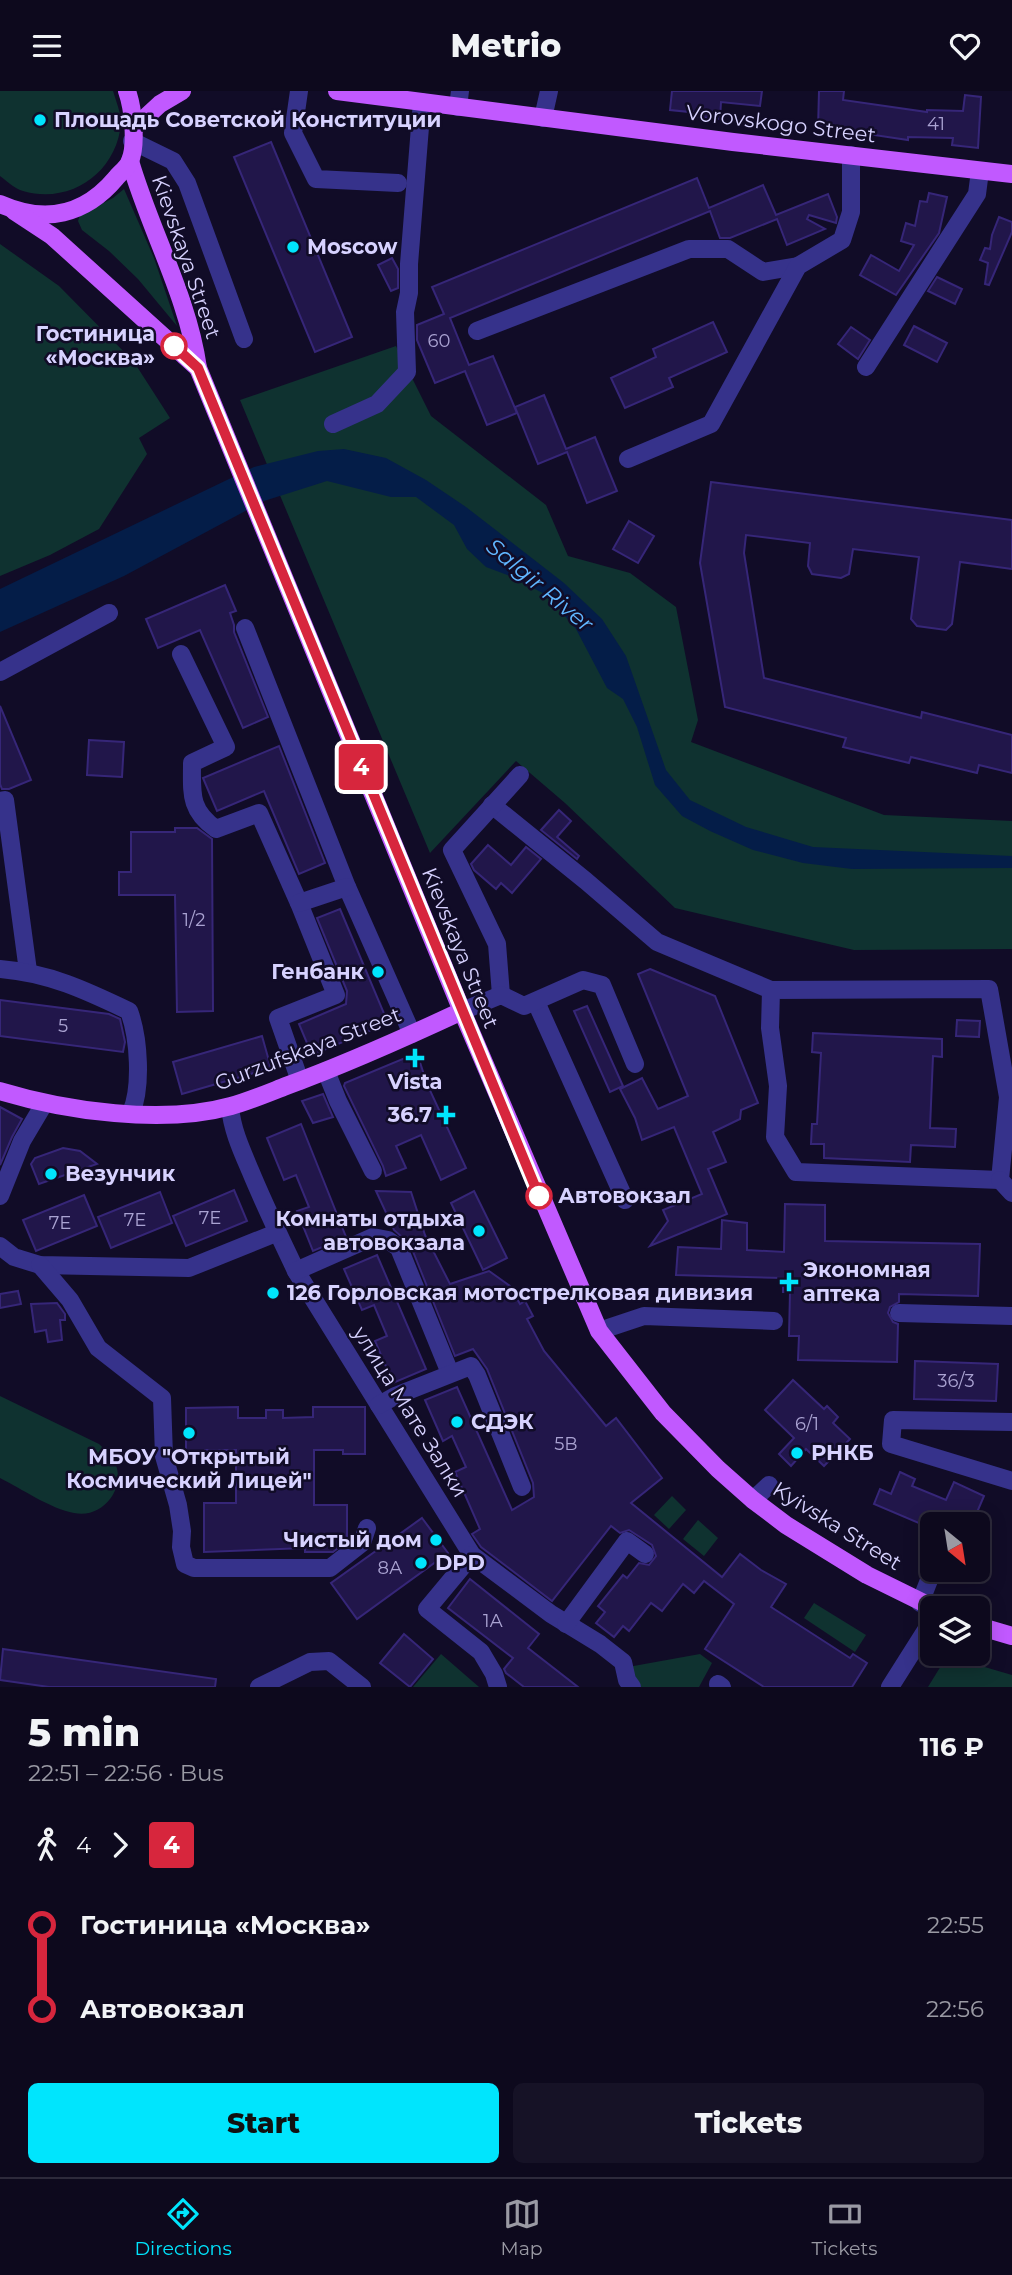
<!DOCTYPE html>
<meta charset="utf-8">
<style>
:root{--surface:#0d091d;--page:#161226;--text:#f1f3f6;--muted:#9a9aa4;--line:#2d2a3b;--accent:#00e5fd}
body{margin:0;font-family:Montserrat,sans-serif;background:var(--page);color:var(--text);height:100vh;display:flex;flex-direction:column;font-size:26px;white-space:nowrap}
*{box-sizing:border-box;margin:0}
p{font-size:23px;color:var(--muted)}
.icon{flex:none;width:38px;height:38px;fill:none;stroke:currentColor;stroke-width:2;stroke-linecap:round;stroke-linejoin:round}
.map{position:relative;height:1596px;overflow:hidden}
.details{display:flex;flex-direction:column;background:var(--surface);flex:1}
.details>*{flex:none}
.badge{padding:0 14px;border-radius:5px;font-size:24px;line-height:46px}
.needle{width:46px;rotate:150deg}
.controls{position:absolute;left:920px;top:1421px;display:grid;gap:14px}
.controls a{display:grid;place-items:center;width:70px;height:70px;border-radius:10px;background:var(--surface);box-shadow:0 4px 18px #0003,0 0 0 2px var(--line);font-size:35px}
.map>.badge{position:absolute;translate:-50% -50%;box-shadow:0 0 0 4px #fff}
.legs{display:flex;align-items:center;gap:10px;height:77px;padding:0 28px;font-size:23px}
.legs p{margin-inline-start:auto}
.overview{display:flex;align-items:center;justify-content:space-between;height:119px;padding:0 28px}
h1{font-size:38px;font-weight:800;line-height:52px}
.action{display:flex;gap:14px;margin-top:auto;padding:14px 28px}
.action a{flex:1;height:80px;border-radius:10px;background:var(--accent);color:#111;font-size:28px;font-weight:800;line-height:80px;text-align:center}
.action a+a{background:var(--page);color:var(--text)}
ul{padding:0 28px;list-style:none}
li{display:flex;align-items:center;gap:24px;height:84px;font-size:26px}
li i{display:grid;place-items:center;width:10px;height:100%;margin:0 9px;background:currentColor}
li i::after{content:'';width:18px;height:18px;margin:-9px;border:5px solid;border-radius:50%;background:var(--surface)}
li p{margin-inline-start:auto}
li:first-child i{background:linear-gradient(#0000 50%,currentColor 0)}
li:last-child i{background:linear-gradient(currentColor 50%,#0000 0)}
header{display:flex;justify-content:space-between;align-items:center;height:91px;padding:0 28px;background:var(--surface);font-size:32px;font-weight:800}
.tab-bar{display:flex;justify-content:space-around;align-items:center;height:98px;border-top:2px solid var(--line);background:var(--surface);font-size:19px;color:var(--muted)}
.tab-bar a{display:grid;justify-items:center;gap:4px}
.tab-bar .on{color:var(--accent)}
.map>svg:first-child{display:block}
.green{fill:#0f3230}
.water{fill:#041d48}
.building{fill:#21164a;stroke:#362678;stroke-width:2}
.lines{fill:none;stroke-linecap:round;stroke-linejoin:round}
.minor{stroke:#36328b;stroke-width:18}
.major{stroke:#c159ff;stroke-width:18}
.line-1-casing{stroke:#fff;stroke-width:16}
.line-1{stroke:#d7263d;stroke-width:10}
.poi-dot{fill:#00e5fd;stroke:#110c27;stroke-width:2.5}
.stop-1-dot{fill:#fff;stroke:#d7263d;stroke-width:3.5}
.labels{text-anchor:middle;stroke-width:5;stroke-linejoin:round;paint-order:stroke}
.number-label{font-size:18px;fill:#aaa3d2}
.poi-label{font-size:21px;font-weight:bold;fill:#d7d2ff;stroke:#110c27;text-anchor:start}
.street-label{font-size:21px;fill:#d7d2ff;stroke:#110c27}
.stop-label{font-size:21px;font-weight:bold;fill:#d7d2ff;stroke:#110c27;text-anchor:end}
.water-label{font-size:23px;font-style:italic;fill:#60b6ff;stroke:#110c27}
</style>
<header><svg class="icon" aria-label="menu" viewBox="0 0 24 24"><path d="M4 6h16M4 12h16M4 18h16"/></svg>Metrio<svg class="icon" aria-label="heart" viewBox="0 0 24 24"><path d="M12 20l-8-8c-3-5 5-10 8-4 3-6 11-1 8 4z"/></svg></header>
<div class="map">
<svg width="1012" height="1596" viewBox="0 0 1012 1596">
<rect width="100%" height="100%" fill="#110c27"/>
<g class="green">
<path d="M0,0H113C116,10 121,22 121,32C117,81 71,114 23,100C15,98 7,90 0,85Z"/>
<path d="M124,98L154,167L177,235L138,188L109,160L82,139L78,130L80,124L113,107Z"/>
<path d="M0,153L59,195L134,271L170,327L139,347L147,363L99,438L50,464L0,485Z"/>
<path d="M396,255L431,325L546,414L568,465L630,482L676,516L698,629L691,651L884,724L1012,730V858L854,859L675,817L565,712L516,670L430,762L240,309Z"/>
<path d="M0,1305L99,1353C106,1360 113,1365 116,1374C125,1400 101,1428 74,1422C51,1418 22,1398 0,1387Z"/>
<path d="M672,1405L686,1419L669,1438L654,1424Z"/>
<path d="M698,1429L718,1447L704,1465L683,1448Z"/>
<path d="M814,1512L866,1544L855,1561L804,1527Z"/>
<path d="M441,1563L479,1596H413Z"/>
<path d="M700,1563L712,1572L699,1596H634L628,1576Z"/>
<path d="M947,1565L1012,1584V1596H928Z"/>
</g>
<path class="water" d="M344,358L386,367L426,389L466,416L564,492L602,528L626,565L666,679L690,709L746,736L813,756L1012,765V777L852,778L803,772L753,759L710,740L682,725L655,694L637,636L623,608L607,597L576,538L548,505L513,486L486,476L467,458L454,434L416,406H391L327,390L264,410L124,485L0,541V498L254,376L318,360Z"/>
<g class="building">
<path d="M672,0H762L760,15L721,11L720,28L698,26L699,22L670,19Z"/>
<path d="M819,0H844L843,9L927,21V19L963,20L965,4L981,6L978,57L952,54L953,47L908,46V49L868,43L867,45L842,41L843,38H818Z"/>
<path d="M271,51L352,246L315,261L234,66Z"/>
<path d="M697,87L709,117L763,94L776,124L828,103L837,126L836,132L809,124L807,128L825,138L787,154L777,128L730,147H720L710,120L450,227L469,274L493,265L517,322L487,334L465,280L435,292L417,249V234L444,223L432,196Z"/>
<path d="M929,102L947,106L939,142L896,204L860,184L871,164L899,180L914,154L901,150L906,132L915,135L920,110L927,111Z"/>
<path d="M999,126L1012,131V141L989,194L985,193L988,172L980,169L985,157L990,158L992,144Z"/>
<path d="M392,167L398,178V197L391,200L378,174Z"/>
<path d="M937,186L962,198L955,213L928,200Z"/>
<path d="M713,231L727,261L669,287L673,296L625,317L611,287L656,266L653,258Z"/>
<path d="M914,235L947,252L937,271L904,254Z"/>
<path d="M851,236L870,249L858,268L838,253Z"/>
<path d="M544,304L566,358L595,346L617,400L587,412L567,361L538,373L515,316Z"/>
<path d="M711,391L1012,429V478L960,471L952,533L946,539L917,535L911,528L919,466L853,458L849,483L841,487L812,483L808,475L810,452L746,444L744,462L764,587L921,627L922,621L1012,644V682L979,674L977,682L911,666L909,672L843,656L846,647L725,616L700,472Z"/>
<path d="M629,430L654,445L638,472L613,458Z"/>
<path d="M225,494L236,520L230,522L234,534V541L268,626L243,637L200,539L158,557L146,528Z"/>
<path d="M0,615L31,689L9,698H2L0,693Z"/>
<path d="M89,649L124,651L122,686L87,684Z"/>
<path d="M279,655L325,772L299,783L264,700L217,720L203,687Z"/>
<path d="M559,719L571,730L557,746L579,765L577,768L541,739Z"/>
<path d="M175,737H197L212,748L213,920L177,921L175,804H119V781H131V741H175Z"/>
<path d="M488,754L511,774L526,756L541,768L512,802L501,792L496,798L474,779L471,773Z"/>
<path d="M340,818L388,932L312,964L299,933L346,913L347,900L317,827Z"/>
<path d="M650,878L715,905L758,1012L741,1019L740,1028L713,1041L726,1071L708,1078L727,1123L650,1155L668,1130L663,1119L702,1103L674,1036L642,1049L635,1027L620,998L642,987L658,1018L688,1005L638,883Z"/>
<path d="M0,909L109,923L120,928L125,951L123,961L0,945Z"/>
<path d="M587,915L623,995L610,1001L574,920Z"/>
<path d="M957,929L980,930L979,946L956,945Z"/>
<path d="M813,942L942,948V966L933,965L930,1037L956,1038L955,1056L911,1054L910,1071L824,1067V1053H811L812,1033H817L821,962L812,961Z"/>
<path d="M262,945L271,977L182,1003L173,971Z"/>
<path d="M417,962L427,993L466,1077L441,1089L421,1044L396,1055L406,1077L386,1085L383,1075L344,995L345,992Z"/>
<path d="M323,1003L333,1026L313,1032L302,1010Z"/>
<path d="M0,1016L22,1028L12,1046L0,1074Z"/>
<path d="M301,1033L346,1146L313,1160L297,1120L309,1116L296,1084L284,1089L267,1047Z"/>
<path d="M63,1057L80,1060L97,1073L39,1093L31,1073L35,1067Z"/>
<path d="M234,1099L247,1130L186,1155L173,1125Z"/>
<path d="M376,1100L411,1101L425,1144L450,1193L489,1180L510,1195L520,1213L525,1210L533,1225L527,1228L544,1260L606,1335L616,1327L662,1387L631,1412L722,1486L740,1463L761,1479L786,1493L771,1516L850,1567L853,1563L867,1572L852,1596H764L705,1558L734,1513L704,1490L694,1502L683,1493L662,1520L651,1512L629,1540L623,1535L614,1546L596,1532L605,1521L598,1515L623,1484L627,1487L639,1472L649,1474L656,1465L652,1454L629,1439L620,1442L611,1435L552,1510L481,1456L472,1443L480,1438L455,1381L466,1376L452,1345L443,1350L425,1309L457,1296L512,1419L534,1406L533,1392L487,1278L473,1258L455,1265L410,1153L394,1139Z"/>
<path d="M474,1100L507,1167L483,1179L451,1112Z"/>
<path d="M160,1101L172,1132L111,1157L98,1126Z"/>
<path d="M84,1104L97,1135L36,1160L23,1129Z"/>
<path d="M785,1113L825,1114V1150L980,1153L978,1205L899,1203V1211L890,1216L888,1222L893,1231L898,1233L897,1271L798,1269L799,1245H789L790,1201H783V1187L676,1184L678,1156L721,1158L722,1129L747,1132V1159L784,1161Z"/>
<path d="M377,1164L426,1278L393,1292L375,1250L387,1245L374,1214L362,1219L344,1178Z"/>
<path d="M18,1200L21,1213L0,1217V1203Z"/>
<path d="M57,1212L65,1223V1229H60L62,1249L48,1251L46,1239L35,1241L31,1213Z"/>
<path d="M915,1270L998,1273L996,1310L914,1308Z"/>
<path d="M793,1289L824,1318L827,1315L838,1326L833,1332L850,1348L824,1375L806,1358L791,1375L779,1363L794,1347L765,1319Z"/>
<path d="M238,1316V1327H266V1319H283V1327L313,1326V1316H365V1363H343V1359H314V1414H347V1450L333,1461H305V1457L204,1461V1412H236V1359H205V1364H186V1317Z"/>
<path d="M900,1381L915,1388L912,1395L946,1409L954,1391L984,1405L972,1433H933V1438L874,1413L880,1398L891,1403Z"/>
<path d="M422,1427L448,1462L357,1528L331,1492Z"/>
<path d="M470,1488L539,1543L528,1557L578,1596H524L506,1582L504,1578L513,1567L448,1517Z"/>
<path d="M404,1543L433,1568L410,1596L380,1572Z"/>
<path d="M3,1558L216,1588L215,1596H49L0,1589Z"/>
</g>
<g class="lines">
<g class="minor">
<path d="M299,0L293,42L316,88L398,92"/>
<path d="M458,16L460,0"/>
<path d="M543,27L549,0"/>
<path d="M132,50L173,70L187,92L244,248"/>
<path d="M477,240L689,158H728L763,181L798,175"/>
<path d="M866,276L977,103L980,80"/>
<path d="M333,333L377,313L407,281L405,221L409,202V173L422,11"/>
<path d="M628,368L711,333L798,175L842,149L851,121V64"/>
<path d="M245,537L347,796L412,943"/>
<path d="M181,563L226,656L192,672C192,702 189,719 216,738L259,722L299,812L336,904L278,927L300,990"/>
<path d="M0,581L109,522"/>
<path d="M0,710L5,709L28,880"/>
<path d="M492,714L586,790L657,851L771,899L989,898L1008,1006L1000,1089L796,1081L775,1046L778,995L770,937L771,899"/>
<path d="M299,812L347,796"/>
<path d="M0,878C49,882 85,899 129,920C139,947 142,996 131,1022"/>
<path d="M501,904L497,853L452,759L520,684"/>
<path d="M536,911L625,1109"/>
<path d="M462,920L501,904L524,915L583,889L602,894L635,973"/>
<path d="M326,980L338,1010L373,1080"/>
<path d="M230,1016C232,1038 241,1058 250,1079C264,1113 280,1146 296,1180L472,1464L551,1523L600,1553L623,1571L627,1589L632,1596"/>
<path d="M1000,1089L1012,1102"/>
<path d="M0,1105L22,1050L44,1013"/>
<path d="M0,1155L14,1166L40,1174L189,1177L276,1142"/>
<path d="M40,1174L70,1209L98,1257L162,1307L164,1365L178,1414L182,1440L181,1456L185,1473L194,1477H330L362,1452L367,1437"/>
<path d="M296,1180L373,1146L388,1149L399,1157L450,1282"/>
<path d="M899,1222L1012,1225"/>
<path d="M599,1240L644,1225L774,1230"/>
<path d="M379,1314L395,1305L471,1275L477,1284L522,1396"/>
<path d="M1012,1331L893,1329L891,1353L1012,1390"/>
<path d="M753,1409L769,1394"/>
<path d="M472,1464L427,1518L481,1561L494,1583L498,1596"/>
<path d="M920,1512L933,1479"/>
<path d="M566,1533L627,1450L645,1463"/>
<path d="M718,1593L722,1596"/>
<path d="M259,1596L310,1571L329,1570L362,1596"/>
<path d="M890,1596L933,1528"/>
</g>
<g class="major">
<path d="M337,0L733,51L1012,83"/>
<path d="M134,37L160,13L182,0"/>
<path d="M130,70C150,139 188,206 198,277L462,920L599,1240L663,1322L718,1378L753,1409L786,1434L867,1484L934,1517"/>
<path d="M0,113C45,133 85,124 116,87C120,82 128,76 130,70C137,53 133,17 127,0"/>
<path d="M14,120L52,145L198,277"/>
<path d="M0,1000C66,1020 163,1034 231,1015C249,1010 268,1002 286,995C346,973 404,947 462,920"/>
<path d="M978,1535L1012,1545"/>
</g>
</g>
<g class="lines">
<defs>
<path id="line-1" d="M174,255L198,277L539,1105"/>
</defs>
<use href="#line-1" class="line-1-casing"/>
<use href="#line-1" class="line-1"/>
</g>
<g class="poi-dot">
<circle cx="40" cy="29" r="7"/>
<circle cx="293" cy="156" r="7"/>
<circle cx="378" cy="881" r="7"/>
<path d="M411.5 956.5h7v7h7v7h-7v7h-7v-7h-7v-7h7z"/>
<path d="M442.5 1013.5h7v7h7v7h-7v7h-7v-7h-7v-7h7z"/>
<circle cx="51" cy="1083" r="7"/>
<circle cx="479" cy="1140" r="7"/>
<path d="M785.5 1180.5h7v7h7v7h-7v7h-7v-7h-7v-7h7z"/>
<circle cx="273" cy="1202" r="7"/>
<circle cx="457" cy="1331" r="7"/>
<circle cx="189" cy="1342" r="7"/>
<circle cx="797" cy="1362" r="7"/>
<circle cx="436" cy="1449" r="7"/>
<circle cx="421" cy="1472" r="7"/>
</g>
<g class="stop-1-dot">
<circle cx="174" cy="255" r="12"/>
<circle cx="539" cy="1105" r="12"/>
</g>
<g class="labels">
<g class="number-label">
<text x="936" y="39">41</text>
<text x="439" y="256">60</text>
<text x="194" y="835">1/2</text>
<text x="63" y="941">5</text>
<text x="210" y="1133">7Е</text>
<text x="135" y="1135">7Е</text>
<text x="60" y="1138">7Е</text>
<text x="956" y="1296">36/3</text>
<text x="807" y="1339">6/1</text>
<text x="566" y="1359">5В</text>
<text x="390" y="1483">8А</text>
<text x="493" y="1536">1А</text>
</g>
<g class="poi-label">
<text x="54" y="36">Площадь Советской Конституции</text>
<text x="307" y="163">Moscow</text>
<text x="364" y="888" text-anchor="end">Генбанк</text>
<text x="415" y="998" text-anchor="middle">Vista</text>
<text x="432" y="1031" text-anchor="end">36.7</text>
<text x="65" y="1090">Везунчик</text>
<text x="465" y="1135" text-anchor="end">Комнаты отдыха<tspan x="465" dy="24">автовокзала</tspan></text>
<text x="803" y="1186">Экономная<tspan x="803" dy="24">аптека</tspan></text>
<text x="287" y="1209">126 Горловская мотострелковая дивизия</text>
<text x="471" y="1338">СДЭК</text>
<text x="811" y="1369">РНКБ</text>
<text x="189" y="1373" text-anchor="middle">МБОУ "Открытый<tspan x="189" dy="24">Космический Лицей"</tspan></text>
<text x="422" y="1456" text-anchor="end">Чистый дом</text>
<text x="435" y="1479">DPD</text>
</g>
<g class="street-label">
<text transform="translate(781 33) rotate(7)" y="7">Vorovskogo Street</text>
<text transform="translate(186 166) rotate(71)" y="7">Kievskaya Street</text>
<text transform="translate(460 857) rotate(68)" y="7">Kievskaya Street</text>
<text transform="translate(308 958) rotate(-21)" y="7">Gurzufskaya Street</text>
<text transform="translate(410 1321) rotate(58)" y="7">улица Мате Залки</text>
<text transform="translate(837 1435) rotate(32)" y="7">Kyivska Street</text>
</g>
<g class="stop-label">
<text x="155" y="250">Гостиница<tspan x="155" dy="24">«Москва»</tspan></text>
<text x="558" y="1112" text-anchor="start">Автовокзал</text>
</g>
<g class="water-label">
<text transform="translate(540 494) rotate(40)" y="8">Salgir River</text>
</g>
</g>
</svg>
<div class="controls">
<a><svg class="needle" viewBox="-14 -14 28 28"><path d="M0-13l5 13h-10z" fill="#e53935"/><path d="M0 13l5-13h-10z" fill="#9a9aa4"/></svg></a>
<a><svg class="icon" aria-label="layers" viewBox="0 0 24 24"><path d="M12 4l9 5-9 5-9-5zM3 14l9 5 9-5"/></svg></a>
</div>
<b class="badge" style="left:361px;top:676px;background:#d7263d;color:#fff">4</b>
</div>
<section class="details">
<div class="overview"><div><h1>5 min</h1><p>22:51 – 22:56 · Bus</p></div><b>116 ₽</b></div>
<div class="legs"><svg class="icon" aria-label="walk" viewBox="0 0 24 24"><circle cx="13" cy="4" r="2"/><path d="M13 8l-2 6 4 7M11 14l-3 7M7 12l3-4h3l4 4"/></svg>4<svg class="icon" aria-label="forward" viewBox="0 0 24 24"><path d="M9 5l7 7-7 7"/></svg><b class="badge" style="background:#d7263d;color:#fff">4</b></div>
<ul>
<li><i style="color:#d7263d"></i><b>Гостиница «Москва»</b><p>22:55</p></li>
<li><i style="color:#d7263d"></i><b>Автовокзал</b><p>22:56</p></li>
</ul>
<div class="action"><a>Start</a><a>Tickets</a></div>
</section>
<nav class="tab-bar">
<a class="on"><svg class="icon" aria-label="directions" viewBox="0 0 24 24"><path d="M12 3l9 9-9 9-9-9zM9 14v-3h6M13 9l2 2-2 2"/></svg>Directions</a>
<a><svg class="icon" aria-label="map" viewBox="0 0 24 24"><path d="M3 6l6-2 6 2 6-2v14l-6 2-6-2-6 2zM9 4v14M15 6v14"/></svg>Map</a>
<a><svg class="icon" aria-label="tickets" viewBox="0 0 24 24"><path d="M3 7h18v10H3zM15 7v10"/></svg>Tickets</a>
</nav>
